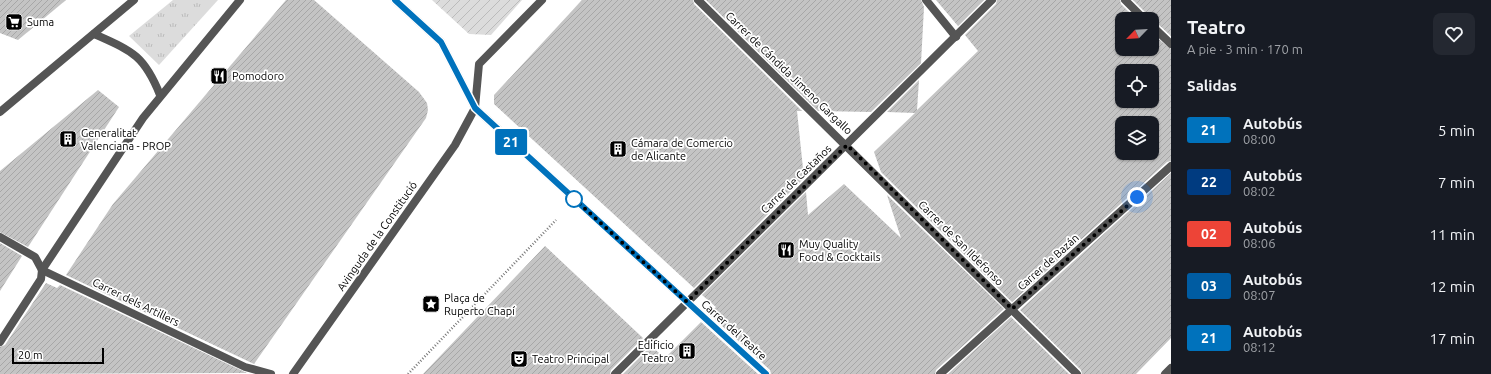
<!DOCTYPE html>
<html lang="es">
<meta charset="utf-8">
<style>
:root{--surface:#171b24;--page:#242831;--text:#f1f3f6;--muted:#9ea1a6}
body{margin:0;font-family:Ubuntu,sans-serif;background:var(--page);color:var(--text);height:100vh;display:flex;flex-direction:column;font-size:15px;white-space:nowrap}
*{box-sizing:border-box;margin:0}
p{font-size:13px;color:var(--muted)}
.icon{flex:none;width:22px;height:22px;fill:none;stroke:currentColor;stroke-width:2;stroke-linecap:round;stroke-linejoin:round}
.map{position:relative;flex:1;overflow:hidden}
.side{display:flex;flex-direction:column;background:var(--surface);width:320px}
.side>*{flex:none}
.badge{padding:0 8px;border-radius:3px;font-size:14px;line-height:26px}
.needle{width:26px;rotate:245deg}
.fabs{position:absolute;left:1115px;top:12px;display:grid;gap:8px}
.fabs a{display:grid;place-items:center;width:44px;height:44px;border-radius:8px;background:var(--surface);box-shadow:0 1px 3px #0004;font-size:20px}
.scale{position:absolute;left:12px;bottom:10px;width:92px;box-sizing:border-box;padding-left:4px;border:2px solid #000;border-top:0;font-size:11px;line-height:14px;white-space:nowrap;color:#000;-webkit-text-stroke:3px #fff;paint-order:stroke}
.you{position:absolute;width:20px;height:20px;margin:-10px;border:3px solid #fff;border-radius:50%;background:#1a73e8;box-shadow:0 0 0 6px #1a73e833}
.map>.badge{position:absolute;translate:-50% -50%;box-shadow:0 0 0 2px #fff}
h2{padding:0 16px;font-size:15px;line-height:36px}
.round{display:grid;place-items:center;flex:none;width:42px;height:42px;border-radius:8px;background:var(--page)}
.overview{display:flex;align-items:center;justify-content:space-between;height:68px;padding:0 16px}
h1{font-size:19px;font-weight:700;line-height:30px}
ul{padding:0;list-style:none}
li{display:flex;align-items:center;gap:12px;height:52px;padding:0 16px}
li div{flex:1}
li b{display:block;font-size:15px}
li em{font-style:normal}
li .badge{min-width:44px;font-weight:700;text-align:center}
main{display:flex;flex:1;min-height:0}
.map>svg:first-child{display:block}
.park{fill:url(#park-tufts)}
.garden{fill:url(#garden-furrows)}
.building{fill:url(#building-hatch);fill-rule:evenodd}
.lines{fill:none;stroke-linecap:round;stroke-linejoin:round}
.path{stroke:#777;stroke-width:2.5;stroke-dasharray:1 2;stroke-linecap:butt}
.pedestrian{stroke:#555;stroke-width:8}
.minor{stroke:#555;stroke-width:8}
.line-casing{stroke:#fff;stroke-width:9}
.line{stroke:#0072bc;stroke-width:6}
.walk{stroke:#000;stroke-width:4;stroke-dasharray:0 7.2}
.stop-dot{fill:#fff;stroke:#0072bc;stroke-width:2}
.labels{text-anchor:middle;stroke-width:3.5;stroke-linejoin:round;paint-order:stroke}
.poi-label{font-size:11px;fill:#000;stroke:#fff;text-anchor:start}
.street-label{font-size:11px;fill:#000;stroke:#fff}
</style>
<main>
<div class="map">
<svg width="1171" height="374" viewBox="0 0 1171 374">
<defs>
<pattern id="park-tufts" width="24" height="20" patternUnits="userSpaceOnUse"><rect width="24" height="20" fill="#dcdcdc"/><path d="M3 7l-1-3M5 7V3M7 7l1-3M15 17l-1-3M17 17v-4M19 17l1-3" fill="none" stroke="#bbb"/></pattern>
<pattern id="garden-furrows" width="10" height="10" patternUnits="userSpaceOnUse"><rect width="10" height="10" fill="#dcdcdc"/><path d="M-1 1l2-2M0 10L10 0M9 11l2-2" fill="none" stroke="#bbb"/></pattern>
<pattern id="building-hatch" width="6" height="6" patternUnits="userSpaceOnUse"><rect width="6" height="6" fill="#c4c4c4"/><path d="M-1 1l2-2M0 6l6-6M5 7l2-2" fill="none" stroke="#a7a7a7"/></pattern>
</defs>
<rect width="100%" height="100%" fill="#fff"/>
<path class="park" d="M173,0H218L159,65L129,36Z"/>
<path class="garden" d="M432,0H522L491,35L469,34Z"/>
<g class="building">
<path d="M0,0H66L18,40L0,33Z"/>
<path d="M286,0H314L419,92L427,103L428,110L426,118L254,364L66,275L113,204Z"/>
<path d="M582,0H693L694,4L802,111H797L804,178L694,288L494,104V95Z"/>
<path d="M706,0H921L924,7L921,63L871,112L818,111Z"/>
<path d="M936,0H984L958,26Z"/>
<path d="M997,0H1120L1121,4L1136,19H1122V49H1152V34L1171,49V161L1167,162L1012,302L881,172L874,152L915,113L887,112L919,80L917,110L978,51L965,35L996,4ZM1122,71H1152V101H1122ZM1122,123H1152V153H1122Z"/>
<path d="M1133,0H1171V36L1156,22L1149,19L1148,15Z"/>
<path d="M98,90L119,107L28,247L0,232V171Z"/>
<path d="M1171,173V338L1136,374H1082L1081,370L1020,310Z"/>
<path d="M844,184L901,238L887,195L1004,309L936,370L935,374H771L770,370L709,314L716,307L702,295L806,192L808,215Z"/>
<path d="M0,243L22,256L0,291Z"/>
<path d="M545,246L643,338L611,370L610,374H423Z"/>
<path d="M46,283L57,288L60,285L247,373L0,374V347L5,345Z"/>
<path d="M1011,317L1069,374H948Z"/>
<path d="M701,322L758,374H623L651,346L665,358Z"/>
</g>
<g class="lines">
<path class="path" d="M408,374L556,220"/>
<g class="pedestrian">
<path d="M698,0L1077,374"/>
<path d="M926,0L956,37"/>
<path d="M1125,0L1144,19"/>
<path d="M1152,26L1171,44"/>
<path d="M0,237L35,257L42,270"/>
<path d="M293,374L455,145L475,108L479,64L542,0"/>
<path d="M615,374L992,0"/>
</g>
<g class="minor">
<path d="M395,0L441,42L475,108L766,374"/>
<path d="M94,34C132,51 144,55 160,95"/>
<path d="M0,112L134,0"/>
<path d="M42,270L245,367L271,374"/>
<path d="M0,342L41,279L42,270L143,118L240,0"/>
<path d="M940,374L1171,166"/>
<path d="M1165,374L1171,368"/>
</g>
</g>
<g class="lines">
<defs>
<path id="line" d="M395,0L441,42L475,108L766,374"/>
</defs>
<use href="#line" class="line-casing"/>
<use href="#line" class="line"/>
<path class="walk" d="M574,199L569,194L687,302L847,145L1012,309L1137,197"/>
</g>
<defs>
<symbol id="supermarket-square" viewBox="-11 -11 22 22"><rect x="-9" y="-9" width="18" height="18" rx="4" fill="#000" stroke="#fff"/><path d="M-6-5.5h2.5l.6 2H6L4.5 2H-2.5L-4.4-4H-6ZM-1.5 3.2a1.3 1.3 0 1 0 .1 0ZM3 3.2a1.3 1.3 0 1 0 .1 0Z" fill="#fff"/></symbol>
<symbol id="restaurant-square" viewBox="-11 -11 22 22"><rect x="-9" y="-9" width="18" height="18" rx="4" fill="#000" stroke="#fff"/><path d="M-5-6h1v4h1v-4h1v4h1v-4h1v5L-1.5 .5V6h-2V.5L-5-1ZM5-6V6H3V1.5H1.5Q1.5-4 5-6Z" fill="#fff"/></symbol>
<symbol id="building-square" viewBox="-11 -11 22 22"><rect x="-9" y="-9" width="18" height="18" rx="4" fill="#000" stroke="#fff"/><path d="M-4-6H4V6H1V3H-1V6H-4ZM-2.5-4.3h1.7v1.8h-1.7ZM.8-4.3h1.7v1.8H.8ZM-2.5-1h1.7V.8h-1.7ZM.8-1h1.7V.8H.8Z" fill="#fff"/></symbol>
<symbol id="sight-square" viewBox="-11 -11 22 22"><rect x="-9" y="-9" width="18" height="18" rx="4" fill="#000" stroke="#fff"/><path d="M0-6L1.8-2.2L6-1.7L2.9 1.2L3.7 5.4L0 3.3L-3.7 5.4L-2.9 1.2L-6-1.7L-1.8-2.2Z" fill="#fff"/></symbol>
<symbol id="theatre-square" viewBox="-11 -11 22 22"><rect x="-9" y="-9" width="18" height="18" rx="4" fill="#000" stroke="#fff"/><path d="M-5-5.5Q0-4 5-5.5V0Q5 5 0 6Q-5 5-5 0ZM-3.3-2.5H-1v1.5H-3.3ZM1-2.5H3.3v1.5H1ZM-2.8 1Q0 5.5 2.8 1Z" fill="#fff"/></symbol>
</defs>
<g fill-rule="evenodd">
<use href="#supermarket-square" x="4" y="12" width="20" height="20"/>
<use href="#restaurant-square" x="209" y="66" width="20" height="20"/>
<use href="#building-square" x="58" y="129" width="20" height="20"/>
<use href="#building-square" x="608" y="139" width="20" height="20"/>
<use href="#restaurant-square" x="776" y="240" width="20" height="20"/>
<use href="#sight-square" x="421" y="294" width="20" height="20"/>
<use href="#building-square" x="677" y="341" width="20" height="20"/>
<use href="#theatre-square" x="509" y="349" width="20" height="20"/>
</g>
<circle class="stop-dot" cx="574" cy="199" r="8"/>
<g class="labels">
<g class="poi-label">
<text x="27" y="26">Suma</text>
<text x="232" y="80">Pomodoro</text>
<text x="81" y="137">Generalitat<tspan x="81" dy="13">Valenciana - PROP</tspan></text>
<text x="631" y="147">Cámara de Comercio<tspan x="631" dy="13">de Alicante</tspan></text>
<text x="799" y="248">Muy Quality<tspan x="799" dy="13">Food &amp; Cocktails</tspan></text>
<text x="444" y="302">Plaça de<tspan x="444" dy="13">Ruperto Chapí</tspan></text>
<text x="674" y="349" text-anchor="end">Edificio<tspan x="674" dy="13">Teatro</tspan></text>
<text x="532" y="363">Teatro Principal</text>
</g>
<g class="street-label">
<text transform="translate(789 73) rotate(44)" y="4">Carrer de Cándida Jimeno Gargallo</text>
<text transform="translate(796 179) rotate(-44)" y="4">Carrer de Castaños</text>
<text transform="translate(377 236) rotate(-55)" y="4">Avinguda de la Constitució</text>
<text transform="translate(961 243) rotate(45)" y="4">Carrer de San Ildefonso</text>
<text transform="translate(1048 262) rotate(-42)" y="4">Carrer de Bazán</text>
<text transform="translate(136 302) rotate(26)" y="4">Carrer dels Artillers</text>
<text transform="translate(734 330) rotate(42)" y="4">Carrer del Teatre</text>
</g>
</g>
</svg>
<div class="fabs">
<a><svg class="needle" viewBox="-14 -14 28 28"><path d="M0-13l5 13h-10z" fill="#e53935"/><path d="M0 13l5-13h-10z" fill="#9ea1a6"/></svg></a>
<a><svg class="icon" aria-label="locate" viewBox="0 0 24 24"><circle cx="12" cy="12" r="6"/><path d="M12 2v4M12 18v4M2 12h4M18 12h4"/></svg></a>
<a><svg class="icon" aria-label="layers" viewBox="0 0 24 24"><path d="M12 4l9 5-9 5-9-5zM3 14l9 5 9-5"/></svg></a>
</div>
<div class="scale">20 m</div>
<div class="you" style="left:1137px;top:197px"></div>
<b class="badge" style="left:511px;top:142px;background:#0072bc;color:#fff">21</b>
</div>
<section class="side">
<div class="overview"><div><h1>Teatro</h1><p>A pie · 3 min · 170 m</p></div><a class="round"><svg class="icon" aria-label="heart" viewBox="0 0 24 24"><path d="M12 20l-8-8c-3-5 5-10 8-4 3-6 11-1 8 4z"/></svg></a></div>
<h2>Salidas</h2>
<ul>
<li><span class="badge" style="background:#0072bc;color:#fff">21</span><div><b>Autobús</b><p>08:00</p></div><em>5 min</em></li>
<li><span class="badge" style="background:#003b80;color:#fff">22</span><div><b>Autobús</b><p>08:02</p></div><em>7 min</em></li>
<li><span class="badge" style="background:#ed4437;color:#fff">02</span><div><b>Autobús</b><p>08:06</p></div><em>11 min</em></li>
<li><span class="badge" style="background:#005ca2;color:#fff">03</span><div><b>Autobús</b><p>08:07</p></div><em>12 min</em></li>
<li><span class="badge" style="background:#0072bc;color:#fff">21</span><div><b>Autobús</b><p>08:12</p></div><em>17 min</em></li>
</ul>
</section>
</main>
